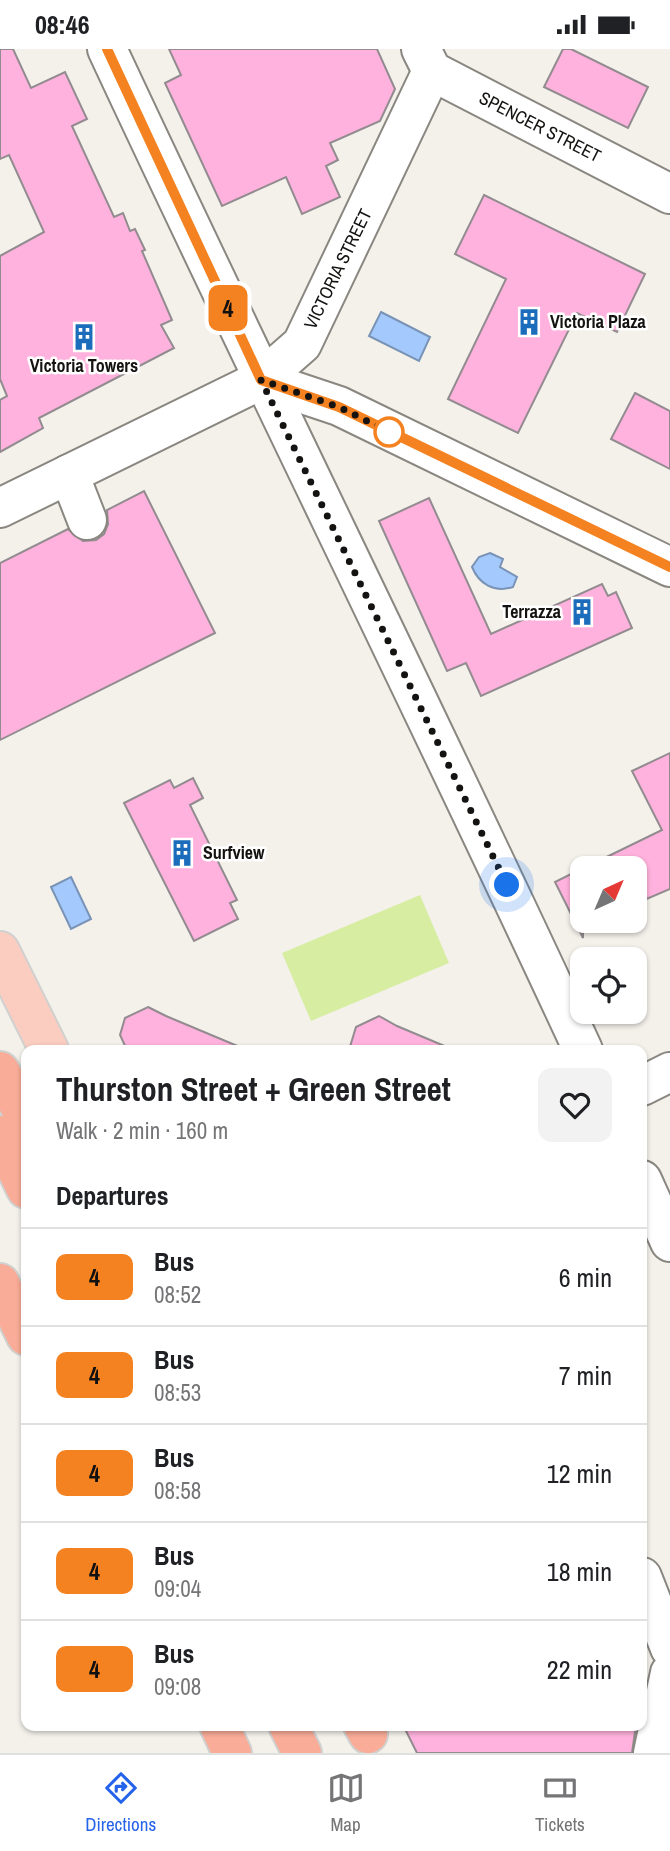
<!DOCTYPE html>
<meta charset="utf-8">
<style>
:root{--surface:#fff;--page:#f2f2f2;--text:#202124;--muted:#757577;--line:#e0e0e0;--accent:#2563eb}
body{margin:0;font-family:"Archivo Narrow",sans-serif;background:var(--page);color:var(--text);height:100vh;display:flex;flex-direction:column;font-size:26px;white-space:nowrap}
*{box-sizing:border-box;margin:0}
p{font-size:23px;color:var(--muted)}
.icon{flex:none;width:38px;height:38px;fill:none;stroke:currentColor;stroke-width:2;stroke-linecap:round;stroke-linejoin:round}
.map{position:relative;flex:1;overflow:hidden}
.details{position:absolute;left:21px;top:996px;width:626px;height:686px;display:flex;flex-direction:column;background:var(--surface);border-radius:14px;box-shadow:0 2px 5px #0004}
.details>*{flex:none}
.badge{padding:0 14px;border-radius:10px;font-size:24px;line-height:46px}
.needle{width:46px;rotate:44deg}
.buttons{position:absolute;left:570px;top:807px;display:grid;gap:14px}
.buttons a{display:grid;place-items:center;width:77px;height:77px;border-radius:14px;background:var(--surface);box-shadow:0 2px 5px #0004;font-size:35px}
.you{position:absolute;width:35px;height:35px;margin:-18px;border:5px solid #fff;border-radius:50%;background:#1a73e8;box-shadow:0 0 0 10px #1a73e833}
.map>.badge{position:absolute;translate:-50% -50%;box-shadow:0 0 0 4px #fff}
h2{padding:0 35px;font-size:26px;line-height:63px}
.round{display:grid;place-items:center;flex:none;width:74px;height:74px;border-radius:14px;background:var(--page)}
.head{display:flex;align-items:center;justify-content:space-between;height:119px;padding:0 35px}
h1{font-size:33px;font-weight:700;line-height:52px}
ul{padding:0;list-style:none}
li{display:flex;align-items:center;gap:21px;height:98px;padding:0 35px;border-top:2px solid var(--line)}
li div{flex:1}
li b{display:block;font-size:26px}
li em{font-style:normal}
li .badge{min-width:77px;font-weight:700;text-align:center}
.status{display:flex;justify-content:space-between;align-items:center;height:49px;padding:0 35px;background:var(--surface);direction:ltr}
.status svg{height:19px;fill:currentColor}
.tabs{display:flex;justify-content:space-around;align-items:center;height:98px;border-top:2px solid var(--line);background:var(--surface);font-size:19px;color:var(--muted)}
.tabs a{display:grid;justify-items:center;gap:4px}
.tabs .current{color:var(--accent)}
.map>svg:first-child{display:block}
.green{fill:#d7eda2}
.water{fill:#a4cafd;stroke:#7993b6;stroke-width:2}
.building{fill:#ffb2dd;stroke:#928b8f;stroke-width:2}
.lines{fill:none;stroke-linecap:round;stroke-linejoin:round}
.minor-casing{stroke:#8a8781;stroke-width:42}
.major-casing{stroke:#d0d0cf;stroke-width:42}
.highway-casing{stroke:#d0d0cf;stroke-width:42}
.minor{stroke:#fff;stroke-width:38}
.major{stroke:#fbcdc1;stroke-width:38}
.highway{stroke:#f9ac97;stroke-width:38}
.line-casing{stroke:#fff;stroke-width:16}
.line{stroke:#f58220;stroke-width:10}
.walk{stroke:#141311;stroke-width:7;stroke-dasharray:0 12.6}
.stop-dot{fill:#fff;stroke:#f58220;stroke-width:3.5}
.labels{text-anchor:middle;stroke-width:5;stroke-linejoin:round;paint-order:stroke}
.street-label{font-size:18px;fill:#141311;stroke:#fff}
.poi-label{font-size:18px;font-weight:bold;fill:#141311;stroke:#fff;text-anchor:start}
</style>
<div class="status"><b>08:46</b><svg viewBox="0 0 49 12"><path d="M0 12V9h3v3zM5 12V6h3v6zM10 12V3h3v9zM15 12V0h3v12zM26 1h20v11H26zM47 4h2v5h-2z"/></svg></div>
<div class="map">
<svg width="670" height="1704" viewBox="0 0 670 1704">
<rect width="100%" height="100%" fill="#f4f1eb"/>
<path class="green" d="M420,846L449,914L311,972L282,904Z"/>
<g class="water">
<path d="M381,263L430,288L419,312L369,287Z"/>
<path d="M490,504L503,510L500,518L517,528L513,538C494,544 479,535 472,518L479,508Z"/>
<path d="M71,828L91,870L71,880L51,838Z"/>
</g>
<g class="building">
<path d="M0,0H13L31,39L65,23L87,70L72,77L114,168L123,164L130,182L135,180L145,201L142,202L172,271L161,276L174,299L39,369L43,379L0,403V351L7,347L0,330V207L44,183L9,106L0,110Z"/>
<path d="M169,0H377L395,40L380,72L330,94L338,111L326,117L340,148L302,165L286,128L222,157L165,34L181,26Z"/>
<path d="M563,0H571L648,38L628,79L544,38Z"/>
<path d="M484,146L645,225L617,283L577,264L518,384L448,350L506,230L455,205Z"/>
<path d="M635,344L670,362V420L611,390Z"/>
<path d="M144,442L215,584L0,691V514L68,480L83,492L96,491L104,485L108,475L107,461Z"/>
<path d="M429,449L491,585L602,535L608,547L616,543L632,579L481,647L466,614L447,622L379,472Z"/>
<path d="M670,704V840L635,855V819H584L662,781L632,722Z"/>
<path d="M193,729L203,749L190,756L237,851L230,854L238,870L194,892L124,754L170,731L174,739Z"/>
<path d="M583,819V889L555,833Z"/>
<path d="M148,958L166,967L247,1001H127L120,986L125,969Z"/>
<path d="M379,967L397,977L454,1001H349L356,978Z"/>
<path d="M403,1676H636L632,1704H417Z"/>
</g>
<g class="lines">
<defs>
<g id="minor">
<path d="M107,0C263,335 428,666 583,1001"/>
<path d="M421,0L432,22L670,145"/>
<path d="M261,331L339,357L670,518"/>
<path d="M69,425L87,471"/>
<path d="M0,459L261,331L302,295L432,22"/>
<path d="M642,1037L670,1023"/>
<path d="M642,1131L670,1193"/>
<path d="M642,1528L670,1599"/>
<path d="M653,1704L670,1624"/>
</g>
<path id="major" d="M0,902L49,1001"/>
<g id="highway">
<path d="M0,1022L26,1069"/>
<path d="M0,1086L26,1140"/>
<path d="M0,1234L26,1287"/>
<path d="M219,1676L232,1704"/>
<path d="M288,1676L302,1704"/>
<path d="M363,1676L368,1685"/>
</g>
</defs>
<use href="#minor" class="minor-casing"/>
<use href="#major" class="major-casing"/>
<use href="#highway" class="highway-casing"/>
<use href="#minor" class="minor"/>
<use href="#major" class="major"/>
<use href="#highway" class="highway"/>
</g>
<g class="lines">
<defs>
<path id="line" d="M107,0L261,331L339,358L670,518"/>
</defs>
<use href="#line" class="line-casing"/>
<use href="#line" class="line"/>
<path class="walk" d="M389,383L339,358L261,331L507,836"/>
</g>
<defs>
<symbol id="building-bare" viewBox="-9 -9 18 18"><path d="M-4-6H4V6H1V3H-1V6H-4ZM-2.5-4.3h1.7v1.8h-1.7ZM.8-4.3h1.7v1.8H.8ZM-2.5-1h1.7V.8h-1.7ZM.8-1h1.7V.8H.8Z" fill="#1b6cba" stroke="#fff" stroke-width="2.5" paint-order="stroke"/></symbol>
</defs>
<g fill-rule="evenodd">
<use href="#building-bare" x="510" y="254" width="38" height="38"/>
<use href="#building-bare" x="65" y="269" width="38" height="38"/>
<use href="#building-bare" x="563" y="544" width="38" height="38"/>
<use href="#building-bare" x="163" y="785" width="38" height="38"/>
</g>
<circle class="stop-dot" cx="389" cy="383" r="14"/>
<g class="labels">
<g class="street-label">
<text transform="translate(540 78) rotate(27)" y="6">SPENCER STREET</text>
<text transform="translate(338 220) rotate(-64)" y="6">VICTORIA STREET</text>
</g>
<g class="poi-label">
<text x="550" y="279">Victoria Plaza</text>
<text x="84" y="323" text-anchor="middle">Victoria Towers</text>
<text x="561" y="569" text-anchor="end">Terrazza</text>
<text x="203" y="810">Surfview</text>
</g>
</g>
</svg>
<div class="buttons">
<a><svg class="needle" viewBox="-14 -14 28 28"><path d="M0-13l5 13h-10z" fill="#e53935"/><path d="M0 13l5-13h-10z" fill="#757577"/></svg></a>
<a><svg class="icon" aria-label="locate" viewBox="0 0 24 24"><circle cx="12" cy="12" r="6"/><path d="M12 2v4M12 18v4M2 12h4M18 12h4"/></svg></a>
</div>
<div class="you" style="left:507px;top:836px"></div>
<b class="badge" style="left:228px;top:259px;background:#f58220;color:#111">4</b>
<section class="details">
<div class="head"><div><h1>Thurston Street + Green Street</h1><p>Walk · 2 min · 160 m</p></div><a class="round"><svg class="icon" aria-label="heart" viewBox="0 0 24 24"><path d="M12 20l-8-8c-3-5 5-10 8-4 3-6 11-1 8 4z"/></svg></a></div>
<h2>Departures</h2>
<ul>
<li><span class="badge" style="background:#f58220;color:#111">4</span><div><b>Bus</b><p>08:52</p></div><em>6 min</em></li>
<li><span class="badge" style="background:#f58220;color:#111">4</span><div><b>Bus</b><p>08:53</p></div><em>7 min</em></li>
<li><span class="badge" style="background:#f58220;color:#111">4</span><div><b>Bus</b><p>08:58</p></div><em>12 min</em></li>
<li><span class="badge" style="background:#f58220;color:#111">4</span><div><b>Bus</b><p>09:04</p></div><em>18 min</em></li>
<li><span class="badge" style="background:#f58220;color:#111">4</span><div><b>Bus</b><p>09:08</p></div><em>22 min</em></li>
</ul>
</section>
</div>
<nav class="tabs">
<a class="current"><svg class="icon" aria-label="directions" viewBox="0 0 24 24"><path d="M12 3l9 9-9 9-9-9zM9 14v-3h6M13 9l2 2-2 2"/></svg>Directions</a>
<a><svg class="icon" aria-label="map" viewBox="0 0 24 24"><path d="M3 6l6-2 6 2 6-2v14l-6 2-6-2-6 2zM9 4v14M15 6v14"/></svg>Map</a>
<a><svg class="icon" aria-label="tickets" viewBox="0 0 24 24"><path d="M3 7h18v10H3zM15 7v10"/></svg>Tickets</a>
</nav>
